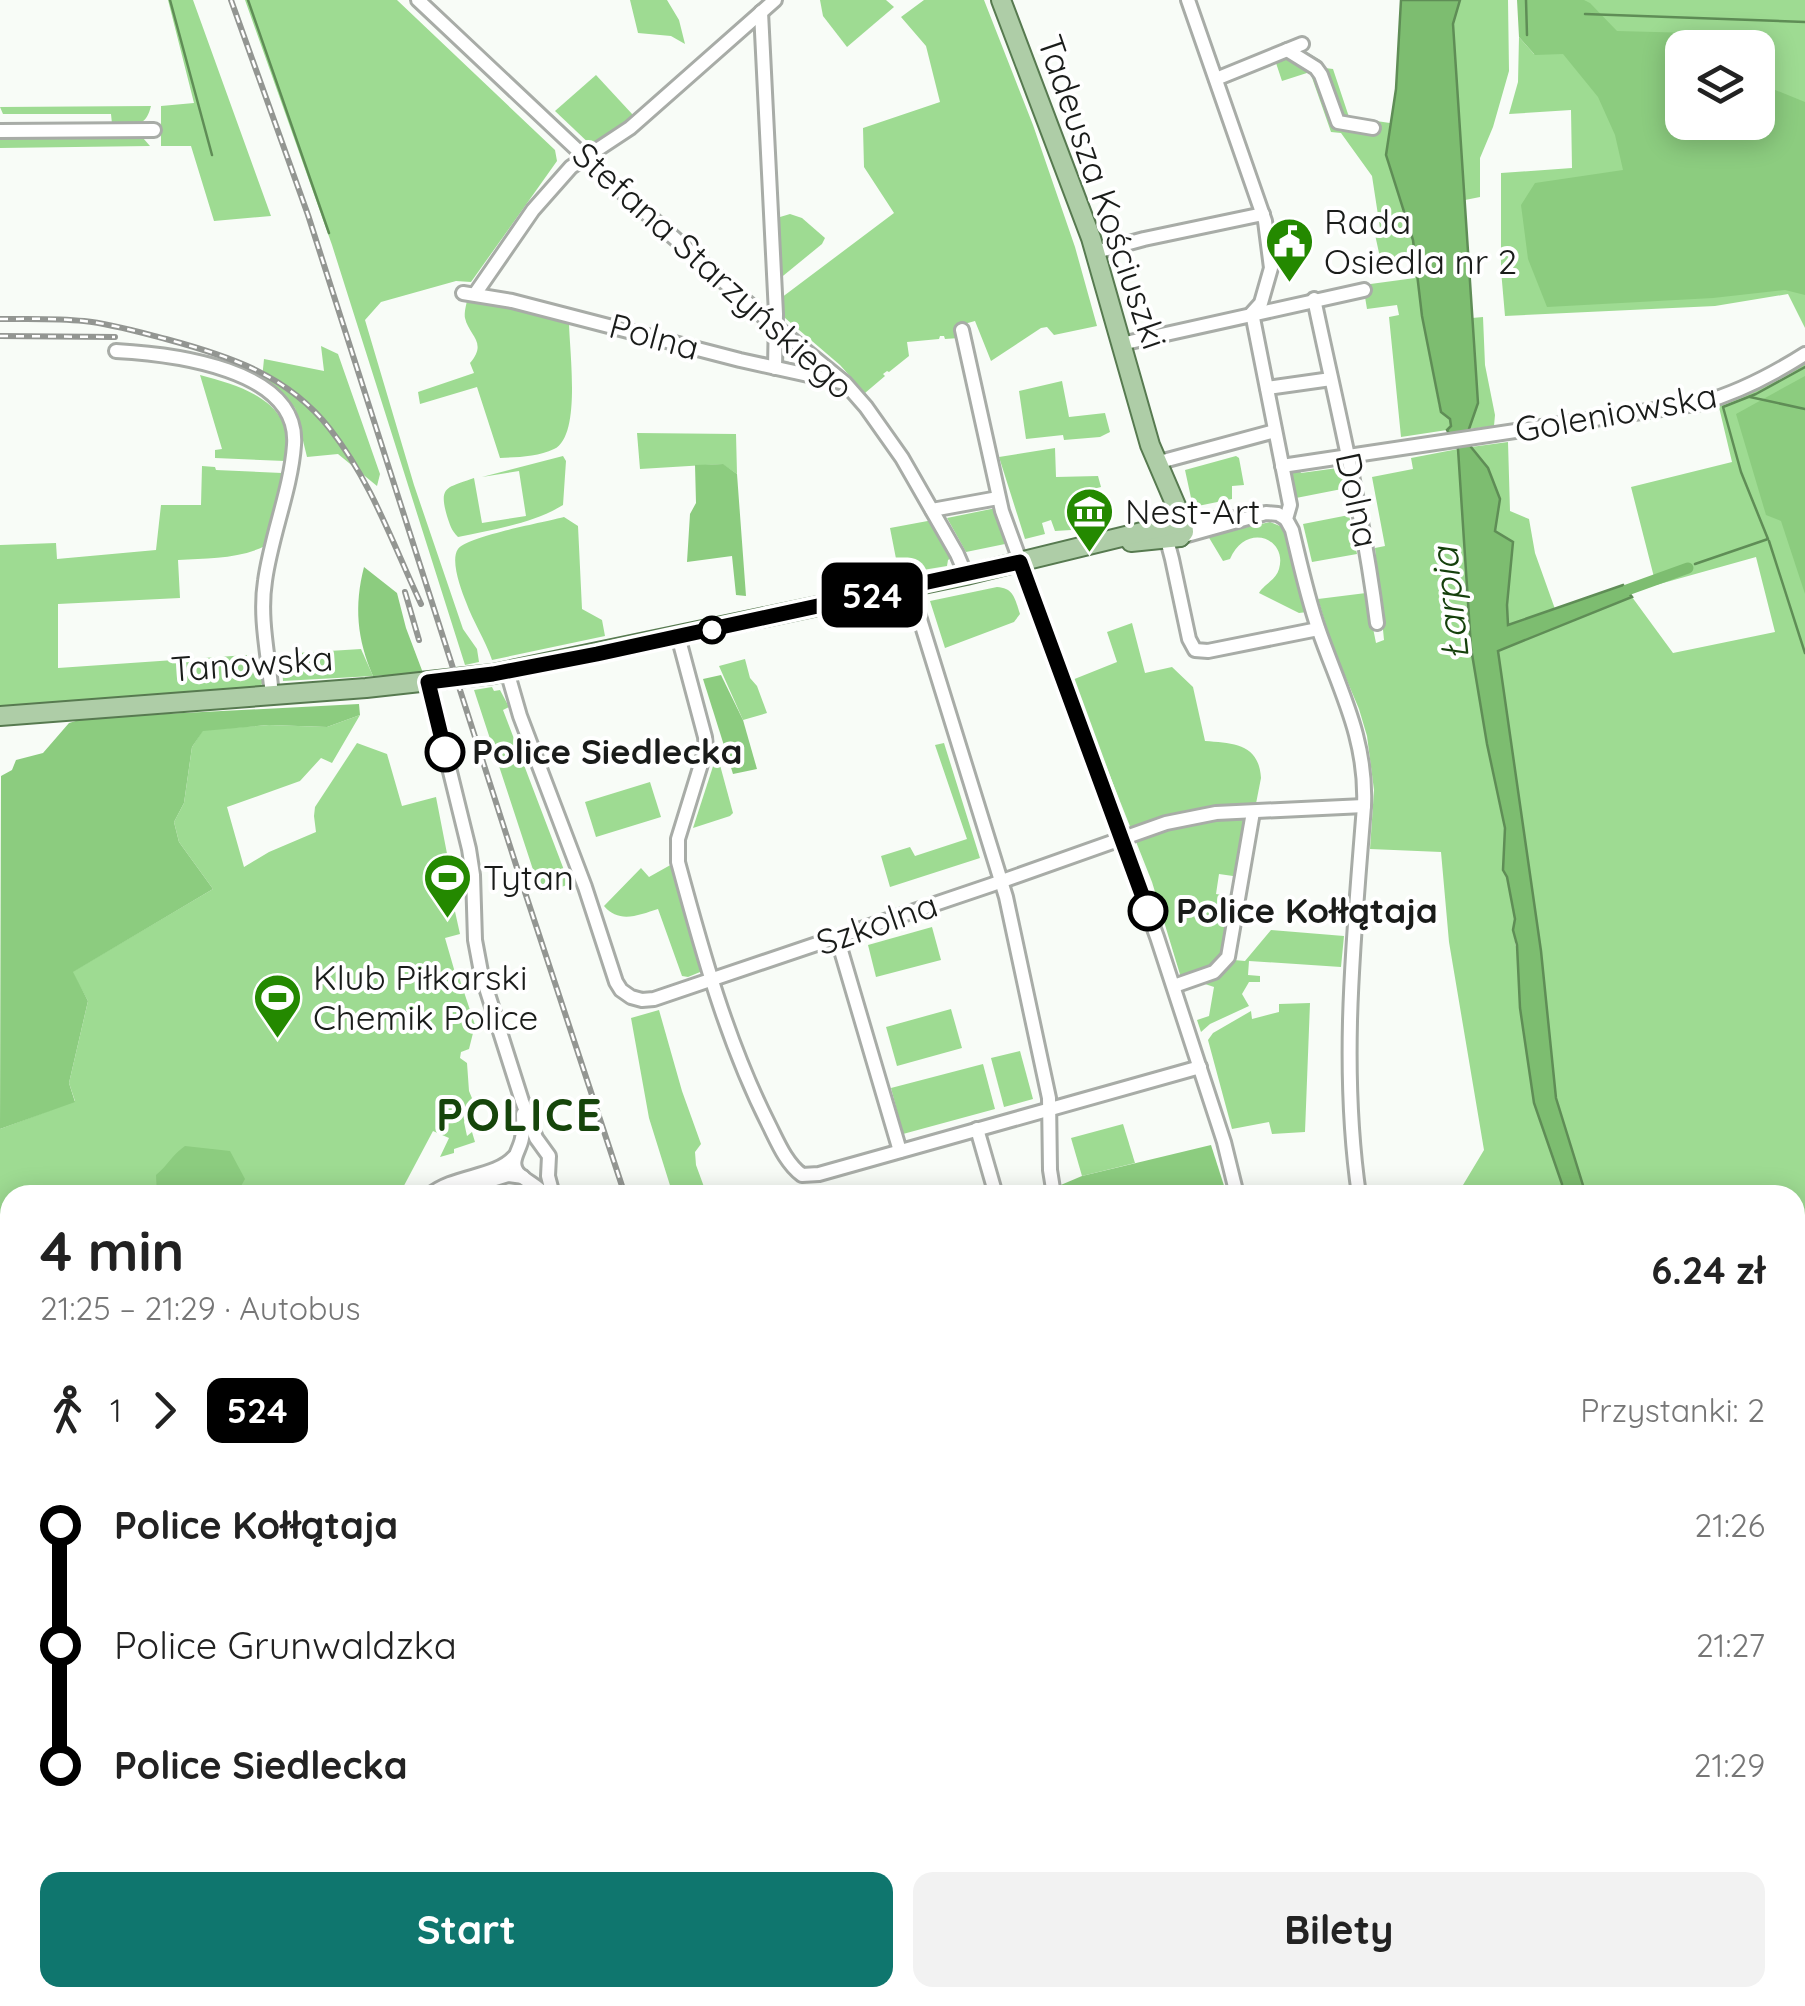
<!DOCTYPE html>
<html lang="pl">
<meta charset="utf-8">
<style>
:root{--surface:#fff;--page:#f2f2f2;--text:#222;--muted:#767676;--accent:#0f766e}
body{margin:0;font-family:Quicksand,sans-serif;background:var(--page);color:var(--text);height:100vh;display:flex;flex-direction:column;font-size:38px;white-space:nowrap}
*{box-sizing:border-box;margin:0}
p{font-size:32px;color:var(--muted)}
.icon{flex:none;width:55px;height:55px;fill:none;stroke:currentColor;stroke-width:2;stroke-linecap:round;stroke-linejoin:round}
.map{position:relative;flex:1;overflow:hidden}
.side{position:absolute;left:0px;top:1185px;width:1805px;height:822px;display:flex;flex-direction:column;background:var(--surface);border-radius:30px 30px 0 0;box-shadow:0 5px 25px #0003}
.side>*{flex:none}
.badge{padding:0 20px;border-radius:15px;font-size:35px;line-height:65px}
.fabs{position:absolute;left:1665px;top:30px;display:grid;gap:20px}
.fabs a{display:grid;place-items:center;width:110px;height:110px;border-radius:20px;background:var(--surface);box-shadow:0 5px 25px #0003;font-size:50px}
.map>.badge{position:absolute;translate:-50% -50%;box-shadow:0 0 0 5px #fff}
.legs{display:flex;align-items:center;gap:15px;height:110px;padding:0 40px;font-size:32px}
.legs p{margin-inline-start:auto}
.overview{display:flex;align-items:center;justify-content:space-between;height:170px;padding:0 40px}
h1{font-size:55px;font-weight:700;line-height:75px}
.action{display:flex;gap:20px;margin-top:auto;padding:20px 40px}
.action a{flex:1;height:115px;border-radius:20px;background:var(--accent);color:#fff;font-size:40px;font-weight:700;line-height:115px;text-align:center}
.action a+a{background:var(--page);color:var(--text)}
ul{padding:0 40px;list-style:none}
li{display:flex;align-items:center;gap:35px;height:120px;font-size:38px}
li i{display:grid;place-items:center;width:15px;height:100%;margin:0 12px;background:currentColor}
li i::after{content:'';width:25px;height:25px;margin:-12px;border:8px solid;border-radius:50%;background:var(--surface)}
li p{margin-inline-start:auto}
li:first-child i{background:linear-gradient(#0000 50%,currentColor 0)}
li:last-child i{background:linear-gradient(currentColor 50%,#0000 0)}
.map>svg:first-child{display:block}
.green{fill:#9edb92;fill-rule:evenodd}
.forest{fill:#8ccc7f}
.water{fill:#7dbd70;stroke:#5f8d56;stroke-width:2.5}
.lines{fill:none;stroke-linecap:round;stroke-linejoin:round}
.stream{stroke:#5f8d56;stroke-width:2.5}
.canal{stroke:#7dbd70;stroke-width:11}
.minor-casing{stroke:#a8aca7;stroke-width:18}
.major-casing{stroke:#577a50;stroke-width:22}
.minor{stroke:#fff;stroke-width:12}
.major{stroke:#aecda7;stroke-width:18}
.rail-casing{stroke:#939692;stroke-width:6}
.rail{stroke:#fff;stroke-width:2.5;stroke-dasharray:8;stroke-linecap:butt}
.line-1-casing{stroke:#fff;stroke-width:22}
.line-1{stroke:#000;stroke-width:15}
.stop-1-dot{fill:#fff;stroke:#000;stroke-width:5}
.labels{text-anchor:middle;stroke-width:8;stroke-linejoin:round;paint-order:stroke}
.street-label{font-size:35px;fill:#1a1c1a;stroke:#fff}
.poi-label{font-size:35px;fill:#1a1c1a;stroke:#fff;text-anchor:start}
.stop-label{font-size:35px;font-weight:bold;fill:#1a1c1a;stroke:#fff;text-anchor:start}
.water-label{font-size:38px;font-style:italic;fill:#15400c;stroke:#fff}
.district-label{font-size:45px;font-weight:bold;letter-spacing:2.5px;fill:#16450b;stroke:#fff}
</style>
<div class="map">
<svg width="1805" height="2006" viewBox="0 0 1805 2006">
<rect width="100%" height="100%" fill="#f8fcf7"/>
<g class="green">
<path d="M168,0H193L271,216L214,221L191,146H161V106L194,103Z"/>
<path d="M245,0H397L555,150L557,161L471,282L456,281L381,302L365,320L414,485L463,629L477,649L479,662L465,665L332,245Z"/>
<path d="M630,0H667L679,20L685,44L671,36L638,33Z"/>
<path d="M820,0H886L894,7L847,47L823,16Z"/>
<path d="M924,0H984L1033,125L1075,247L1097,326L1054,335L1047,327L1041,328L991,361L975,321L957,326L959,338L945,339L944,336H940L939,339L907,342L909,356L889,372L887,371L883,374L885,376L865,393L840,365L778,312L781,298L894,213L864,167L863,128L940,102L926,46L901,17Z"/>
<path d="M1460,0H1508L1509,71L1493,127L1480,158V197L1465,200L1453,24Z"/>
<path d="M1562,0H1805V328L1788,294L1715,306L1505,316L1501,270V173L1572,168L1571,110L1509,114L1518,82L1519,37L1534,54ZM1682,48H1758V122H1682Z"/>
<path d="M1303,50L1320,60L1325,68L1333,69L1349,117L1390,123L1386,155L1413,240L1422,316L1439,406L1441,412L1450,419L1451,427L1447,430L1401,437L1389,317L1399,315L1397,305L1367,309L1363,285L1415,278L1412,258L1381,262L1374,230L1380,228L1372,176L1341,133L1331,132L1310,72L1282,81L1275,60Z"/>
<path d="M596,75L633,115L594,148L555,111Z"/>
<path d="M151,106C145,130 133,124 112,124L111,114H3L0,107Z"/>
<path d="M131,135L143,138L150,146L0,148V136Z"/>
<path d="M790,214L802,218L825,238L822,244L778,280L775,226L780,217Z"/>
<path d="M483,299L569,321C569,349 582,436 554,449C538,457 518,457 500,458L477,387L420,404L418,392L474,373L470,363C488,342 469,336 465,318C464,314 466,305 467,301Z"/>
<path d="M1483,317L1485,365L1495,415L1494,426L1469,429L1478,403L1472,318Z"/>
<path d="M1805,345V1544L1795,1530V1195H1586L1556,1098L1541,951L1498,650L1632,597L1673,653L1775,632L1756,557L1656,585L1631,487L1732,462L1718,403Z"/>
<path d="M321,346L338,354L380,474L377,486L338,454L307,457L295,408L262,379L264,359L324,371Z"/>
<path d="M200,375C246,387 299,404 285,461L215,458V450L222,449Z"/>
<path d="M1062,381L1069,417L1105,413L1110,432L1100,437L1064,440L1063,435L1026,439L1019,391Z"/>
<path d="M637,433L736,434L737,474L722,464L640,469Z"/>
<path d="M1508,442L1510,511L1529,519L1535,553L1555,609L1508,625L1495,531L1471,447Z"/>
<path d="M1055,448L1056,477L1098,476L1101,487L1077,493L1082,517L1069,521L1071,530L1055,531L1051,520L1042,523L1045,534L1025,539L999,457Z"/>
<path d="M1458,449L1471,648L1487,744L1505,828L1503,870L1507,877L1515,920L1513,930L1554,1157L1562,1184V1195H1457L1484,1150L1449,942L1441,852L1370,849L1374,790L1367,736L1359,709L1332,645L1318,599L1366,593L1376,643L1384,640L1375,548L1385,546L1372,477L1413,469L1411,458Z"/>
<path d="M563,456L566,461L563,505C534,523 492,530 458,537C451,530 450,525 447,516C438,485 448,488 474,478L482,523L526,516L519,471L482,477Z"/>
<path d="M1236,456L1239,458L1244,485L1232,486V499L1193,507L1185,470Z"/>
<path d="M202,466L215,467L216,470L282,473L265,546C239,559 207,558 178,560L180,598L58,604V668L247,655V661L255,665H264C265,676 265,682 257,691L0,711V545L56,543L57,559L156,550L161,505H201Z"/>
<path d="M1345,467L1352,487L1296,498L1292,474L1294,471H1300L1301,473Z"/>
<path d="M996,508L1005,544L966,552L947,518Z"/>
<path d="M1349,515L1357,554L1312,562L1303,524Z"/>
<path d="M564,517L578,526L582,609L602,620L605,636L492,660C485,639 473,622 466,602C461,590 450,560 458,549C467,536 546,522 564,517Z"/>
<path d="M933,520L951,558L948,560L947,566L899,574L890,528Z"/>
<path d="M1270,522L1280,526L1287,533L1307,612L1299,613L1259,593C1264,584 1276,580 1279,569C1288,538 1246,522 1230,559L1223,561L1208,536Z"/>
<path d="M997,587C1014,588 1015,599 1020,614L1014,622L945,648L930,601Z"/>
<path d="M1132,623L1145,673L1172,667L1193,687L1205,741C1234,743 1259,744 1261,778L1243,870L1233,876L1219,874L1216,894L1229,896C1234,920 1229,941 1220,963L1182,981L1152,882L1072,680L1117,662L1107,632Z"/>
<path d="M361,649L373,676L283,681L281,654Z"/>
<path d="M745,659L750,678L757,686L767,713L743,720L719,666Z"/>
<path d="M492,687L494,691L500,690L509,707L503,710L564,870L567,885L541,894L474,690Z"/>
<path d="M360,715L332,763L321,758L300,781L227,807L244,867L269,852L316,832L314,816L315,807L357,743L387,754L402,806L436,797L457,905L454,907L460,934L445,938L456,976L459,977L475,1025L469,1049L461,1052L460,1058L467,1063L469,1091L474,1103L464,1122L467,1136L472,1132L475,1142L454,1149V1153L440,1157L449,1138L433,1131L399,1195H10V1265L0,1268V1129L75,1101L69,1083L88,1001L72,972L213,889L179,842L174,822L184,803L192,747L203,730L269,725L327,727Z"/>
<path d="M944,743L980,858L890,887L881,856L910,847L915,856L967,839L935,745Z"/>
<path d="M717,754L733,813L730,816L693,828Z"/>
<path d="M650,782L661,817L596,837L585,802Z"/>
<path d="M674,863L705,970L688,977L682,976L658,909C639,915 619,924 604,906L641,868L649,877Z"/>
<path d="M932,927L941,960L876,977L868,945Z"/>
<path d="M1271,930L1344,936L1341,967L1249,961L1248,975L1260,976V982H1249L1242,994L1249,1006L1210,1024L1201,1032L1197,1020L1209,1016L1214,987L1205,984L1204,981L1221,974L1234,960L1245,961Z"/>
<path d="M1310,1003L1305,1132L1272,1134L1269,1122L1232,1129L1208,1040L1213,1033L1251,1011L1252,1019L1279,1012V1004Z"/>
<path d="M951,1009L962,1048L897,1066L886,1027Z"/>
<path d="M659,1010L682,1091L701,1144L695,1152L696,1165L707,1195H673L649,1118L631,1018Z"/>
<path d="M1020,1051L1033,1099L1004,1107L991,1058Z"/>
<path d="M983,1064L995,1109L903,1134L891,1088Z"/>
<path d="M1123,1124L1135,1163L1082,1176L1071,1138Z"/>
<path d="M1795,1558L1805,1569V1712H1795Z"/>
<path d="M10,1621V1963H0V1622Z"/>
<path d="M1795,1972L1805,1996V2006H1645L1649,1998H1795Z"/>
<path d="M72,1998H475L472,2006H69Z"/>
</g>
<g class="forest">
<path d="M1517,0H1584L1590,3L1617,31L1692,33L1697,47L1682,48V122H1758V83L1805,102V295L1785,290L1713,298L1547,307L1528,259L1521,205L1535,183L1623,170L1615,135L1598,97L1563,54L1535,55L1519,37Z"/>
<path d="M1805,376V594L1781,521L1766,515L1736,414Z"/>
<path d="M723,464L737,474L746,596L736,595L732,556L687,562L690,514L696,503L695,465Z"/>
<path d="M364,567L397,593L406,628L423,673L373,676C357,639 354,606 364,567Z"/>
<path d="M721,675L743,720L757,769L733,774L703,679Z"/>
<path d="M359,704L360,715L327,727L269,725L203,731L192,747L184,803L174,822L179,842L213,889L73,972L88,1001L69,1083L75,1102L0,1129L1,776L12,770L16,760L43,753L69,723L86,718Z"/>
<path d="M1211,1145L1227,1195H1058L1056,1187L1082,1176Z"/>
<path d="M185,1146L230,1151L245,1179L236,1195H157L156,1175C168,1165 173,1154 185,1146Z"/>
</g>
<path class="water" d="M1401,0H1460L1453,24L1478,403L1469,429L1471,447L1488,468L1500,499L1495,531L1513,542L1507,605L1508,625L1623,585L1632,597L1498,651L1541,951L1556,1098L1586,1195H1562V1184L1534,1103L1520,1008L1517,945L1513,930L1515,919L1507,877L1503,870L1505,828L1487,744L1471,648L1458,449L1447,430L1451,426L1450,419L1441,412L1422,316L1413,240L1386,155L1396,89Z"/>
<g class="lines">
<g class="stream">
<path d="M170,0L212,155"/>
<path d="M248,0L329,233"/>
<path d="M1526,0L1527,35"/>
<path d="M1585,14L1805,22"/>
<path d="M1750,397L1805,409"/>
<path d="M1769,541L1805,653"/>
<path d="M1695,564L1768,539L1741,472L1723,407L1756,394L1805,367"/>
<path d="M1795,1719H1805"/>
</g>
<path class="canal" d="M1627,590L1688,568"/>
<defs>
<g id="minor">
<path d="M418,0L620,190L758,312L845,383L866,407L902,458L957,554L966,575"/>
<path d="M1188,0L1265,221L1271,268L1261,303L1252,313L1290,505L1286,519L1292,530C1300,563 1307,596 1318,628C1339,689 1367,738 1364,806C1354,936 1340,1065 1359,1195"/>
<path d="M761,12L776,314L775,368"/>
<path d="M1287,50L1316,68L1321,75L1338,122L1373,128"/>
<path d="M1216,79L1302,44"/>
<path d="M0,131L154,130"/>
<path d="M1096,252L1144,239L1263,214"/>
<path d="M463,293L512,301L740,360L840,382"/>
<path d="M475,294L533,210L571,167L630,128L775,0"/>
<path d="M1314,299C1337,408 1363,512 1377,623"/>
<path d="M962,330L1002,511L1157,937L1224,1142L1237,1195"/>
<path d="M1121,344L1364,290"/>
<path d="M116,351C170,354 300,368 294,445C291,489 271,536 265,581C259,619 269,658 272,696"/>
<path d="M1267,388L1331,379"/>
<path d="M1156,463L1275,431"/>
<path d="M1282,466L1701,403C1740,392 1772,375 1805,354"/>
<path d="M932,510L998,498"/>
<path d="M1183,522L1233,518"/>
<path d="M1163,534L1167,540L1172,559L1189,639L1195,650L1208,651L1318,629"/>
<path d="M1180,537L1266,513L1278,514L1286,519"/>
<path d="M910,587L1006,897L1049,1098L1050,1170L1054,1195"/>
<path d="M678,636L705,737L706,748L678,839V862C702,951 727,1042 769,1125C778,1143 786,1163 802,1175L819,1174L1200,1067"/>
<path d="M507,671L520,716L585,887L616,982L621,990L631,997L642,1000L654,999L991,885L1166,823L1216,813L1364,806"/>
<path d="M428,682L469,849L473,875L475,940L481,972L522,1101L536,1138L549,1156L548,1176L553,1195"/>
<path d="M837,937L900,1151"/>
<path d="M1174,986L1214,972L1228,957L1253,812"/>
<path d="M523,1114C523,1122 524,1130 522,1138C520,1151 507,1163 520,1175C529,1183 538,1186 545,1195"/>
<path d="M977,1129L996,1195"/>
<path d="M430,1195C454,1175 495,1178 514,1157"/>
<path d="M444,1195L508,1175L523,1177"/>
<path d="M0,1591L10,1581"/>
<path d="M1795,1885L1805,1888"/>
<path d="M797,1998L800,2006"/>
<path d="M1199,2006L1209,1998"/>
<path d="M1489,2006L1490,1998"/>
</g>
<g id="major">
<path d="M1001,0L1091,238L1150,445L1183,522L1184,532L1180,537"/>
<path d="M1131,542L1180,537"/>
<path d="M0,716L366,688L493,674L966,575L1183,522"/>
</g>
</defs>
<use href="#minor" class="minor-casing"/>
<use href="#major" class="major-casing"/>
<use href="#minor" class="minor"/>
<use href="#major" class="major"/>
<defs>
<g id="rail">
<path d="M231,0L308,215L516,865L625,1195"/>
<path d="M0,319C28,319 56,318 84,321C112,324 139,332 166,339C229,356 288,375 330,429C371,481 393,544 421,604"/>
<path d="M0,336L115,337"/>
<path d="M405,592L419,640"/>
<path d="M893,1998L896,2006"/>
</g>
</defs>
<use href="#rail" class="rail-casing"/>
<use href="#rail" class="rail"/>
</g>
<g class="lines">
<defs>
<path id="line-1" d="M445,752L428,682L493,674L597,654L1020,562L1148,911"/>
</defs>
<use href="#line-1" class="line-1-casing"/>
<use href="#line-1" class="line-1"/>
</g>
<defs>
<symbol id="civic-pin" viewBox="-11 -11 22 30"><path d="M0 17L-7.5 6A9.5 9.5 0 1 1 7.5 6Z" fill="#248900" stroke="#fff"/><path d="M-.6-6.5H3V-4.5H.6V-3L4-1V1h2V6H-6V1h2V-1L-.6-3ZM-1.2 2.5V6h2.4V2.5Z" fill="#fff"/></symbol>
<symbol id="museum-pin" viewBox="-11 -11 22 30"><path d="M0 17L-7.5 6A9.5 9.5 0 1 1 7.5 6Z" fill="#248900" stroke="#fff"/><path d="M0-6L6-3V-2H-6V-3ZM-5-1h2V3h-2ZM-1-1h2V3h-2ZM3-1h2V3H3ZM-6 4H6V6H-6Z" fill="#fff"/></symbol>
<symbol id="stadium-pin" viewBox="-11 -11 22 30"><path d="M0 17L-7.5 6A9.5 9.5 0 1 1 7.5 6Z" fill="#248900" stroke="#fff"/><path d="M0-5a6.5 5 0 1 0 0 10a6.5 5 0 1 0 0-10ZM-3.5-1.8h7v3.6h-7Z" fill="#fff"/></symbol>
</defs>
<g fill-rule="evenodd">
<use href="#civic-pin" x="1262" y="214" width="55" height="75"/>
<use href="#museum-pin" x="1062" y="484" width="55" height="75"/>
<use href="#stadium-pin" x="420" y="850" width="55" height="75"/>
<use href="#stadium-pin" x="250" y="970" width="55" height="75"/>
</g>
<g class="stop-1-dot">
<circle cx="712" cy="630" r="12"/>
<circle cx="445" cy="752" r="18"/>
<circle cx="1148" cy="911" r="18"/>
</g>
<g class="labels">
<g class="street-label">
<text transform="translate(1102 192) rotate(71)" y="12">Tadeusza Kościuszki</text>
<text transform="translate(713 271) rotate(42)" y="12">Stefana Starzyńskiego</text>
<text transform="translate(654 337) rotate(15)" y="12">Polna</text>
<text transform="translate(1616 413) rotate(-10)" y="12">Goleniowska</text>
<text transform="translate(1357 500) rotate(78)" y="12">Dolna</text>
<text transform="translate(252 664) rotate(-4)" y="12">Tanowska</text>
<text transform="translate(877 924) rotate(-19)" y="12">Szkolna</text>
</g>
<g class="poi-label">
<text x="1324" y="234">Rada<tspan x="1324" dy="40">Osiedla nr 2</tspan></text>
<text x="1125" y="524">Nest-Art</text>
<text x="483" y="890">Tytan</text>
<text x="313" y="990">Klub Piłkarski<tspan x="313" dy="40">Chemik Police</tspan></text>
</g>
<g class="stop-label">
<text x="472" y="764">Police Siedlecka</text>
<text x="1176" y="923">Police Kołłątaja</text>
</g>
<g class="water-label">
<text transform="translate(1450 604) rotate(-96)" y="13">Łarpia</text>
</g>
<g class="district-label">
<text x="520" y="1131">POLICE</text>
</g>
</g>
</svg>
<div class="fabs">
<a><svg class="icon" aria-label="layers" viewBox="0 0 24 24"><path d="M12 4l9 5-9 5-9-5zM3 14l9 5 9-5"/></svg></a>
</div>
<b class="badge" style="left:872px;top:595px;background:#000;color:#fff">524</b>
<section class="side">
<div class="overview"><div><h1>4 min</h1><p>21:25 – 21:29 · Autobus</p></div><b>6.24 zł</b></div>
<div class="legs"><svg class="icon" aria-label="walk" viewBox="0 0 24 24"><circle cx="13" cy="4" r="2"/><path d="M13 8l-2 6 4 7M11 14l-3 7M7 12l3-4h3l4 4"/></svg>1<svg class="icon" aria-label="forward" viewBox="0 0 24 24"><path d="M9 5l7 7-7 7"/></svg><b class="badge" style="background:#000;color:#fff">524</b><p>Przystanki: 2</p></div>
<ul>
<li><i style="color:#000"></i><b>Police Kołłątaja</b><p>21:26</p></li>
<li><i style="color:#000"></i><span>Police Grunwaldzka</span><p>21:27</p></li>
<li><i style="color:#000"></i><b>Police Siedlecka</b><p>21:29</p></li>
</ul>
<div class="action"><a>Start</a><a>Bilety</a></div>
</section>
</div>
